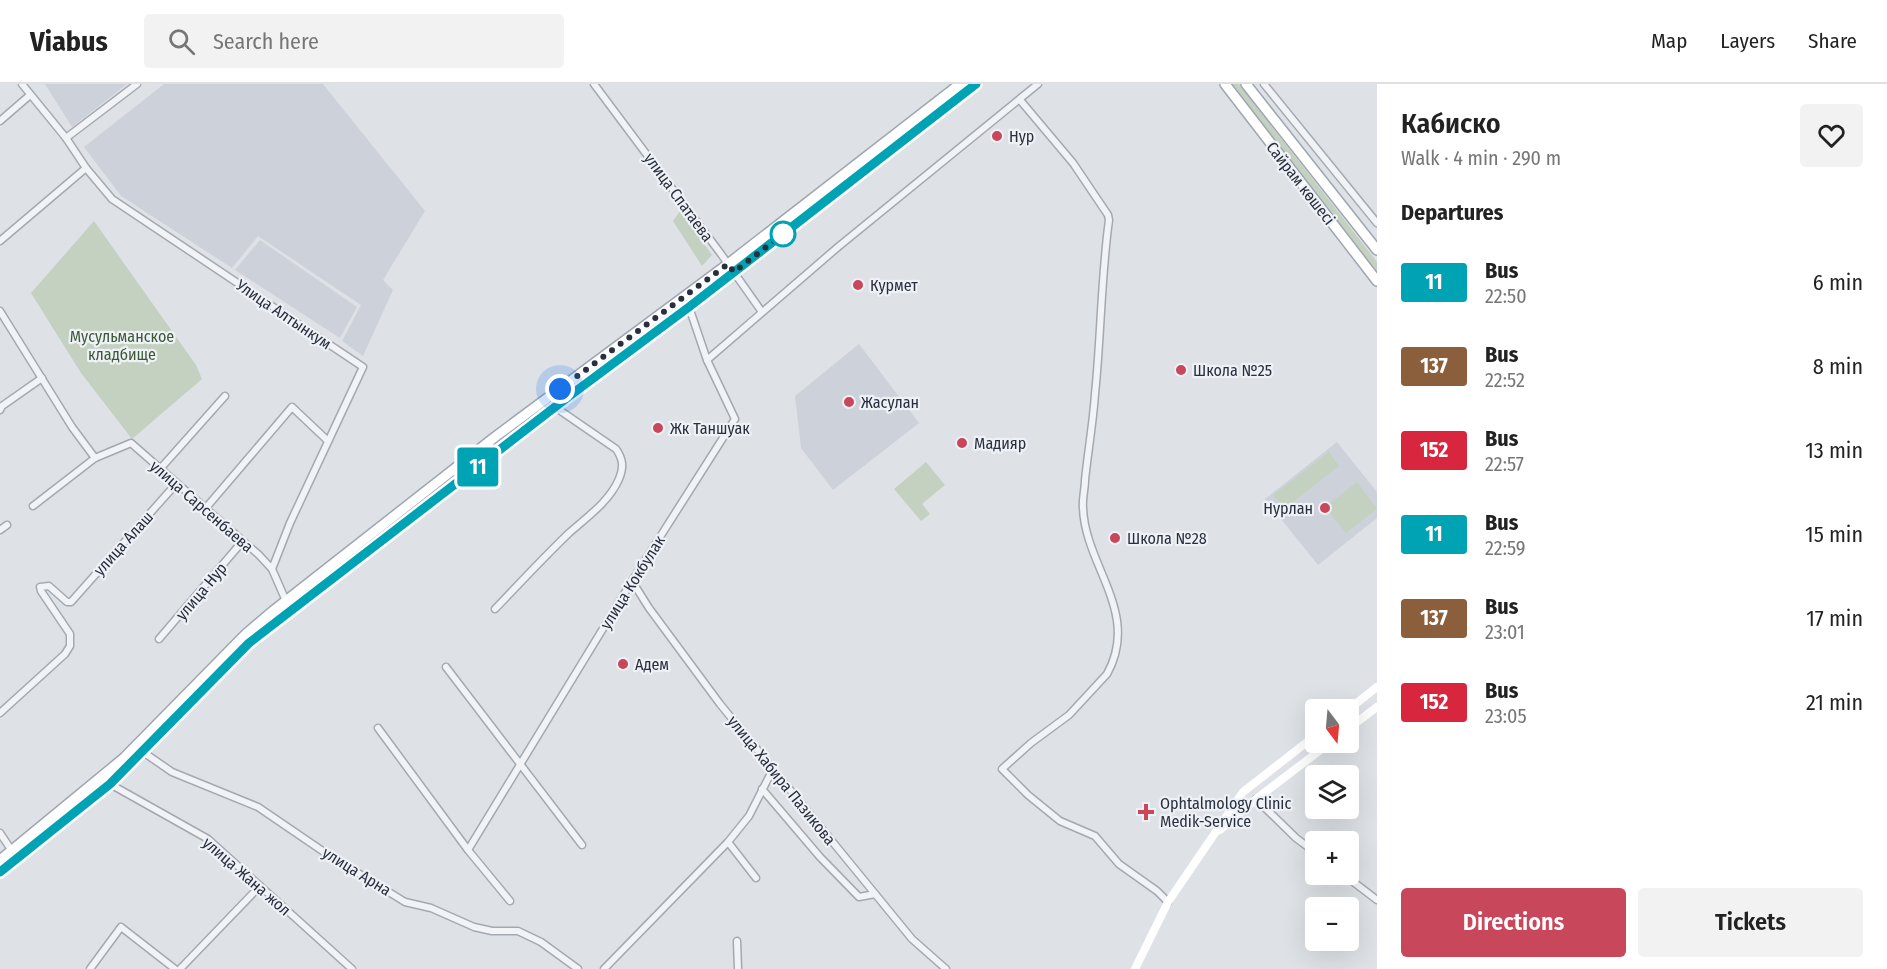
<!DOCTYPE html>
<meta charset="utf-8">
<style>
:root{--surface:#fff;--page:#f2f2f2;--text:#222;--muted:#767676;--line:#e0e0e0;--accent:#c8475a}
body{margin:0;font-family:"Fira Sans Condensed",sans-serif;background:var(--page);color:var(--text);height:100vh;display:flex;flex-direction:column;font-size:22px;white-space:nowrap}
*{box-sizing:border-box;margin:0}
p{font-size:20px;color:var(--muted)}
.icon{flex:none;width:33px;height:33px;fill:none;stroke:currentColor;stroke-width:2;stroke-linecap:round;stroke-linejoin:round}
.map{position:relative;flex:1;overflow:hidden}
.side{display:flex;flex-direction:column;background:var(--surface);width:510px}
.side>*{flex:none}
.badge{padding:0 12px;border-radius:4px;font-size:21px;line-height:39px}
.needle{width:39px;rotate:164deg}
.fabs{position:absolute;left:1305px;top:615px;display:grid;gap:12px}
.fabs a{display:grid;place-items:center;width:54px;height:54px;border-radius:6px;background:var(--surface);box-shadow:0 6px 24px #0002;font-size:30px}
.you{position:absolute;width:30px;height:30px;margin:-15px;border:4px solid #fff;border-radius:50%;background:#1a73e8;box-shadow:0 0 0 9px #1a73e833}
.map>.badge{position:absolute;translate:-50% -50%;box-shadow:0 0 0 3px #fff}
h2{padding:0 24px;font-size:22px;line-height:54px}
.round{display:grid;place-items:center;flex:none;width:63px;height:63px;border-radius:6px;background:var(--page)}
.head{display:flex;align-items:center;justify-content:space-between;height:102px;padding:0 24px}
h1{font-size:28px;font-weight:600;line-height:45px}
.cta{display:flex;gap:12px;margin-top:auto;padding:12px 24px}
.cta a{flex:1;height:69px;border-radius:6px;background:var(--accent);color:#fff;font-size:24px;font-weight:600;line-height:69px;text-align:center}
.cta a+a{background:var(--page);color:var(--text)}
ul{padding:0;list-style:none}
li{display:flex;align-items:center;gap:18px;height:84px;padding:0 24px}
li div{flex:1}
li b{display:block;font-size:22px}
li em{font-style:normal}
li .badge{min-width:66px;font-weight:700;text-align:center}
header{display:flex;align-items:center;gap:36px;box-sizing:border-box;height:84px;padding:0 30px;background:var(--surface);border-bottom:2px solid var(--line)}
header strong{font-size:28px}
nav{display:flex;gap:33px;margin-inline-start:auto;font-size:21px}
.search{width:420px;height:54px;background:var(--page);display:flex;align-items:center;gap:15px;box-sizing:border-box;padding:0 21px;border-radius:6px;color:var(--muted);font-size:22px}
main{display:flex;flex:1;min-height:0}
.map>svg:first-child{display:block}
.built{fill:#cdd1d9}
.green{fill:#c4d1c0}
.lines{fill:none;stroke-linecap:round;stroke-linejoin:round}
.street-casing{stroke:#a4a9b1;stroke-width:9}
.primary-casing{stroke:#9ea6b2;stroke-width:12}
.street{stroke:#f1f3f6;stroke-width:6}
.secondary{stroke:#fff;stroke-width:8}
.primary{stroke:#fff;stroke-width:9}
.line-casing{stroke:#fff;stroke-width:14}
.line{stroke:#00a3b4;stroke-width:9}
.walk{stroke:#28303e;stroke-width:6;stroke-dasharray:0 10.8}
.poi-dot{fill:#c8475a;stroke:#eef1f5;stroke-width:2}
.stop-dot{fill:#fff;stroke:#00a3b4;stroke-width:3}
.labels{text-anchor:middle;stroke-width:4.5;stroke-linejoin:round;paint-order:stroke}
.poi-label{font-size:16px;fill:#28303e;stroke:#eef1f5;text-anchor:start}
.street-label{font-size:16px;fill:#28303e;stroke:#eef1f5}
.park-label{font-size:16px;fill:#3c5936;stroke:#eef1f5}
</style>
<header>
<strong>Viabus</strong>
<div class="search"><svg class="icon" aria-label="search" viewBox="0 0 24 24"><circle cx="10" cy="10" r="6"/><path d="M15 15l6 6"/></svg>Search here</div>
<nav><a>Map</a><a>Layers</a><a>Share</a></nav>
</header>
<main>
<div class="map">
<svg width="1377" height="885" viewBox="0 0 1377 885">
<rect width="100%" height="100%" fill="#dee2e7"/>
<g class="built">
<path d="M45,0H127L72,43Z"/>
<path d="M164,0H323L425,127L383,196L393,206L363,272L342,257L361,221L258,152L232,184L121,112L84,63Z"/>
<path d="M260,156L357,223L340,254L235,186Z"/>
<path d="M859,260L919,339L833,406L801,364L795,312Z"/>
<path d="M1337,358L1377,408V434L1318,481L1265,415Z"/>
</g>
<g class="green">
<path d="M1231,0H1239L1377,178V188Z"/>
<path d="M680,127L712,171L702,182L673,137Z"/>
<path d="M94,137L196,281L202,295L132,355L81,289L31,209Z"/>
<path d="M1329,368L1339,382L1284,425L1273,411Z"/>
<path d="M926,378L945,401L922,420L930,430L921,437L894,405Z"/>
<path d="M1357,398L1377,425L1346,449L1325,423Z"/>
</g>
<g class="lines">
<defs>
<g id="street">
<path d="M22,0L66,54L86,84L112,115L363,283L290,439L272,485L286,517"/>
<path d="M594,0L721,170L762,228"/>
<path d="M1264,0L1377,139"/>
<path d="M1020,16L1073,79L1108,131L1109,136C1101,194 1101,252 1095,310C1093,339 1088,367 1085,396C1085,405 1082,415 1083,424C1085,482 1141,529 1107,590L1069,631L1031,659L1002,685L1028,711L1060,737L1095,752L1119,780L1157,807L1168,818"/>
<path d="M0,37L30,11"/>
<path d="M66,54L137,0"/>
<path d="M0,157L86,84"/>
<path d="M0,227L72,343L95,374"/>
<path d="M707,276L838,163L1038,0"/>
<path d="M0,326L2,322L42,294"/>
<path d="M160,385L225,312"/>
<path d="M33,422L95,374L131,359L259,471L272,485"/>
<path d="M205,425L292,323L328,357"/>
<path d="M0,446L7,441"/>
<path d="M632,497L649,524L720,620L773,685L912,855L946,885"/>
<path d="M495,525C519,500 543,474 569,449C587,433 609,418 619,395C624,383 623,375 616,365L555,323"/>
<path d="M159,555L242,458"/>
<path d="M446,583L582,761"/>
<path d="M0,629L65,570L70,562V550L41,507L40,503L49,502L67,518H71L176,400"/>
<path d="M378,644L468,766L510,817"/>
<path d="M143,668L172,688L258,723L324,768L405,818L431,824L474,843L492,847H518L541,858L578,885"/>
<path d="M102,693L110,700L208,755L352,885"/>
<path d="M762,705L820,773L859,813L875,810"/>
<path d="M1256,715L1296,754L1316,769"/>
<path d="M0,749L12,767"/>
<path d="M728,758L756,794"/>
<path d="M468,766L632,497L735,335L707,276L689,223"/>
<path d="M1343,790L1377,816"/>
<path d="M737,857L738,885"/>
<path d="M90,885L121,843L175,885"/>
<path d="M180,885L260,802"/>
<path d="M604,885L728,758L749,732L773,685"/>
</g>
<g id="primary">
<path d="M1225,0L1377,197"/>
<path d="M1246,0L1377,166"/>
<path d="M0,776L124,674L246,550L273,527L495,353L728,180L960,0"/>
<path d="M0,788L110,700L249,559L568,313L689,223L976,0"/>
</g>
</defs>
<use href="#street" class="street-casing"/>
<use href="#primary" class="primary-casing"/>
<use href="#street" class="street"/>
<g class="secondary">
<path d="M1348,626L1377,603"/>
<path d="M1348,645L1377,623"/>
<path d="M1220,746L1256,715L1331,658"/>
<path d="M1135,885L1168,818L1243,708L1316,651"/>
</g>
<use href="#primary" class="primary"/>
</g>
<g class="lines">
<defs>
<path id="line" d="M0,788L110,700L249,559L568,313L689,223L976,0"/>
</defs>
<use href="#line" class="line-casing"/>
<use href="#line" class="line"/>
<path class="walk" d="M560,305L728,180L734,188L783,150"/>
</g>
<g class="poi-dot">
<circle cx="997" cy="52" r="6"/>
<circle cx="858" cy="201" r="6"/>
<circle cx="1181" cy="286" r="6"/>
<circle cx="849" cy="318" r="6"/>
<circle cx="658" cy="344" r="6"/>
<circle cx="962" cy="359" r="6"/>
<circle cx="1325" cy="424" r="6"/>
<circle cx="1115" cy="454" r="6"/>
<circle cx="623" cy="580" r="6"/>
<path d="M1143 719h6v6h6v6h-6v6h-6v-6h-6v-6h6z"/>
</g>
<circle class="stop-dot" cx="783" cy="150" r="12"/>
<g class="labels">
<g class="poi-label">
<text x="1009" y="58">Нур</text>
<text x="870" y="207">Курмет</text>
<text x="1193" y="292">Школа №25</text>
<text x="861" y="324">Жасулан</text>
<text x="670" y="350">Жк Таншуак</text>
<text x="974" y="365">Мадияр</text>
<text x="1313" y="430" text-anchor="end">Нурлан</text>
<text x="1127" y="460">Школа №28</text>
<text x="635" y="586">Адем</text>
<text x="1160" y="725">Ophtalmology Clinic<tspan x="1160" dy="18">Medik-Service</tspan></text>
</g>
<g class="street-label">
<text transform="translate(1301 99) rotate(52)" y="6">Сайрам көшесі</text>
<text transform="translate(679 113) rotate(54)" y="6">улица Спатаева</text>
<text transform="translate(284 230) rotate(34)" y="6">Улица Алтынкум</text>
<text transform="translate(202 422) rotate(41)" y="6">улица Сарсенбаева</text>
<text transform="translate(123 459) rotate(-48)" y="6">улица Алаш</text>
<text transform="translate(632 498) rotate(-58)" y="6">улица Кокбулак</text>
<text transform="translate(201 507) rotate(-50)" y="6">улица Нур</text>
<text transform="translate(782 696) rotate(51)" y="6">улица Хабира Пазикова</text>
<text transform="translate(357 787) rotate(32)" y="6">улица Арна</text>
<text transform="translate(247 792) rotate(41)" y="6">улица Жана жол</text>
</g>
<g class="park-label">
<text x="122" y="258">Мусульманское<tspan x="122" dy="18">кладбище</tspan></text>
</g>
</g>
</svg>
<div class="fabs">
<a><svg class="needle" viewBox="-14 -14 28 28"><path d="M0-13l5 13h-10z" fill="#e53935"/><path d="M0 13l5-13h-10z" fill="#767676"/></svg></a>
<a><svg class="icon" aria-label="layers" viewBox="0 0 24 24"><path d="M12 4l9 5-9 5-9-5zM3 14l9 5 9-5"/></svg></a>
<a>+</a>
<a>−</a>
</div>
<div class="you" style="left:560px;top:305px"></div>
<b class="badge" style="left:478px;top:383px;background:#00a3b4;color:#fff">11</b>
</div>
<section class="side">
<div class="head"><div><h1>Кабиско</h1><p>Walk · 4 min · 290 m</p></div><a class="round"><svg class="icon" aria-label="heart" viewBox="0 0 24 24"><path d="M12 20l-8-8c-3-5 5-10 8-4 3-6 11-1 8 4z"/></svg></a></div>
<h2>Departures</h2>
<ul>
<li><span class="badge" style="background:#00a3b4;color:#fff">11</span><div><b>Bus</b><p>22:50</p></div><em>6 min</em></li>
<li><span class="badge" style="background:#8b5e3c;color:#fff">137</span><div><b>Bus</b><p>22:52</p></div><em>8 min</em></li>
<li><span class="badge" style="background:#d7263d;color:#fff">152</span><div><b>Bus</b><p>22:57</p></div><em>13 min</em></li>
<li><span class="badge" style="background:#00a3b4;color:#fff">11</span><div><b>Bus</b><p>22:59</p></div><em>15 min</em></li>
<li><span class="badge" style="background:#8b5e3c;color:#fff">137</span><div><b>Bus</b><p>23:01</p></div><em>17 min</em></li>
<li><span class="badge" style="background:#d7263d;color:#fff">152</span><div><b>Bus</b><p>23:05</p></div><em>21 min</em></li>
</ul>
<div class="cta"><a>Directions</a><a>Tickets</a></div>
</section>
</main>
